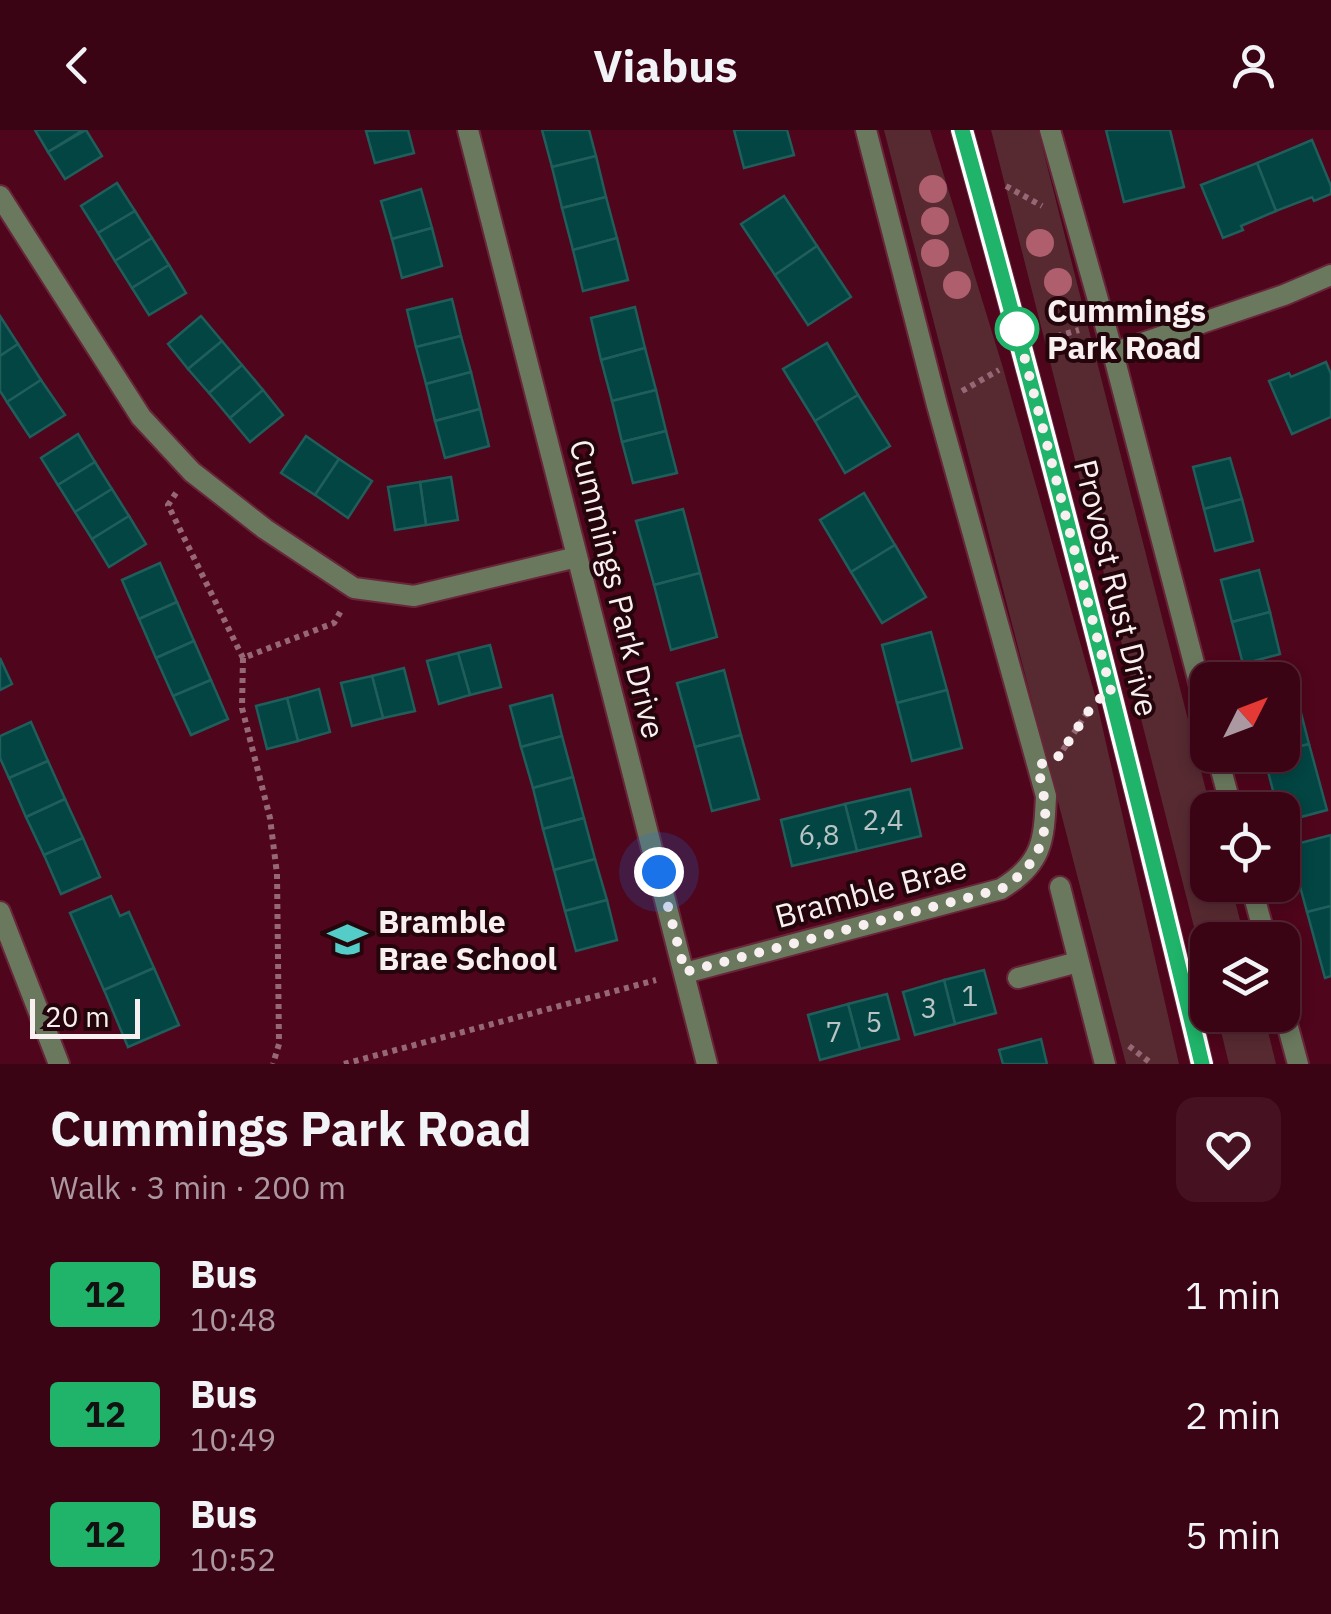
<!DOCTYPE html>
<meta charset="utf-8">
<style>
:root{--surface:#3b0414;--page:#461222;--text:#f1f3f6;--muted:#ac98a0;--line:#542534}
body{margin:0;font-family:"IBM Plex Sans",sans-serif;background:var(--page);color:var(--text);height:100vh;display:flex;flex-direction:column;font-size:38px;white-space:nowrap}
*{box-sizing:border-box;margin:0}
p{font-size:32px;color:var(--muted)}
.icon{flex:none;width:55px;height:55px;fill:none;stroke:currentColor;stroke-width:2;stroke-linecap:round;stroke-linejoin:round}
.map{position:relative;height:934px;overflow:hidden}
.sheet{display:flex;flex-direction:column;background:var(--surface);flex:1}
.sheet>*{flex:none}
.badge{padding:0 20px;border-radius:8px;font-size:35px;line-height:65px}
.needle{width:65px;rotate:48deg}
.buttons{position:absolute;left:1190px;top:532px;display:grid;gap:20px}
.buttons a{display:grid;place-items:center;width:110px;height:110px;border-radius:20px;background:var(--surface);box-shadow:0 5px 15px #0003,0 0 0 2px var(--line);font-size:50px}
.scale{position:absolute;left:30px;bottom:25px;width:110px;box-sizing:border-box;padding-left:10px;border:5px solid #f8eff0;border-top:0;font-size:28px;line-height:35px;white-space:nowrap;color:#f8eff0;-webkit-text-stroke:8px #23050b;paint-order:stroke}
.you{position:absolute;width:50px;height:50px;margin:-25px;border:8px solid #fff;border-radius:50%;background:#1a73e8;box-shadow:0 0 0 15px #1a73e833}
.map>.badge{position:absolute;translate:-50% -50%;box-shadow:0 0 0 5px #fff}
.round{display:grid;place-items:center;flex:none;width:105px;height:105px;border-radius:20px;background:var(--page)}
.head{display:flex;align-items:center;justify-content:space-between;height:170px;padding:0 50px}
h1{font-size:48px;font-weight:700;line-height:75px}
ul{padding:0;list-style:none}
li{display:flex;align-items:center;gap:30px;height:120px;padding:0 50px}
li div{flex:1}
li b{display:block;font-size:38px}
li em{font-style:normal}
li .badge{min-width:110px;font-weight:700;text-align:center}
header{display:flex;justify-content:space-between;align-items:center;height:130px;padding:0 50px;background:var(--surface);font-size:45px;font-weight:700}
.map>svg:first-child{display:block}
.green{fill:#572a31}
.building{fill:#024543;stroke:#205e5b;stroke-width:2.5}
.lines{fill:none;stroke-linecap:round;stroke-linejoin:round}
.minor-casing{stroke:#672639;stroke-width:24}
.tertiary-casing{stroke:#672639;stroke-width:24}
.path{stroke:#966875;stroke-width:6;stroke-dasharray:5 5;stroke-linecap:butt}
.minor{stroke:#6a795e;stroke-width:20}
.tertiary{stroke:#6a795e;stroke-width:20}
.tree{fill:#af5e6e}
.line-casing{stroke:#fff;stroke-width:22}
.line{stroke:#1fb469;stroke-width:15}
.walk{stroke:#f8eff0;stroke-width:10;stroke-dasharray:0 18}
.stop-dot{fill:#fff;stroke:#1fb469;stroke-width:5}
.labels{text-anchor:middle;stroke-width:8;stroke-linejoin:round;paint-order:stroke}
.number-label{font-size:28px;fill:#bac4c5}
.stop-label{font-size:32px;font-weight:bold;fill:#f8eff0;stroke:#23050b;text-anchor:start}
.street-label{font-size:32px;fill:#f8eff0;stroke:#23050b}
.poi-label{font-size:32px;font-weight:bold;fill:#f8eff0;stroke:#23050b;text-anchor:start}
</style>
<header><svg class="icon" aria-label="back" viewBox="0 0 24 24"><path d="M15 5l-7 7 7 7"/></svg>Viabus<svg class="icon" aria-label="person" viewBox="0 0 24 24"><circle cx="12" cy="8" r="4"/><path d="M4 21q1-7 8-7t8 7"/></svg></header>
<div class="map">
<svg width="1331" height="934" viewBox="0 0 1331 934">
<rect width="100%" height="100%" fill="#4f051b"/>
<g class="green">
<path d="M884,0H930L1003,238L1096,569L1179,934H1126Z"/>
<path d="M991,0H1038L1211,680H1208V755H1231L1245,810H1208L1207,848Z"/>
<path d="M1217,885H1264L1276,934H1229Z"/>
</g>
<g class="building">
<path d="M35,0H83L48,22Z"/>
<path d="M86,0L102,26L65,49L48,22Z"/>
<path d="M408,0L414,23L375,33L366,1Z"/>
<path d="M542,0H589L596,26L552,37Z"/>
<path d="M734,0H787L794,25L744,38Z"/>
<path d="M1106,0H1170L1184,57L1124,72Z"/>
<path d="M1312,10L1331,56V64L1314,71L1312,67L1276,81L1257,33Z"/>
<path d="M596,26L606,67L562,78L552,37Z"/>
<path d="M1257,33L1276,81L1241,96L1243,100L1223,108L1201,55Z"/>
<path d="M117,53L135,81L98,103L81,76Z"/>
<path d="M421,59L432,98L392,109L381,71Z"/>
<path d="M784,66L817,116L775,145L741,94Z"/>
<path d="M606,67L617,108L573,120L562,78Z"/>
<path d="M135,81L152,108L115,131L98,103Z"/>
<path d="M432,98L442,136L402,148L392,109Z"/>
<path d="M152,108L169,135L132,158L115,131Z"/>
<path d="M617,108L628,150L583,161L573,120Z"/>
<path d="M817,116L851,167L808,195L775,145Z"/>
<path d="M169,135L186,163L149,185L132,158Z"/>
<path d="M452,169L461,206L416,217L407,180Z"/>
<path d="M635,177L645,218L601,230L591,188Z"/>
<path d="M0,186L18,214L0,226Z"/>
<path d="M201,186L222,211L188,239L168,214Z"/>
<path d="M461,206L471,242L426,254L416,217Z"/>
<path d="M222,211L242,235L209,263L188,239Z"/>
<path d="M827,213L858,265L815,291L783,239Z"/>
<path d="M18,214L41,250L7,272L0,261V226Z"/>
<path d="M645,218L656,260L612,271L601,230Z"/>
<path d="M1326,232L1331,244V287L1292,304L1269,251L1289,243L1291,247Z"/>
<path d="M242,235L263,260L230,288L209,263Z"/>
<path d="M471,242L480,279L435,291L426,254Z"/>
<path d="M41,250L65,285L30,307L7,272Z"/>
<path d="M263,260L283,285L250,312L230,288Z"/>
<path d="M656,260L666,301L622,312L612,271Z"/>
<path d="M858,265L890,316L845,343L815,291Z"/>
<path d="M480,279L489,316L445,328L435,291Z"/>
<path d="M666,301L677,343L633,353L622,312Z"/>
<path d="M78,304L95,332L58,355L41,328Z"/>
<path d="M306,306L339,329L315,365L281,343Z"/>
<path d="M1230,328L1242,369L1204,379L1193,337Z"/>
<path d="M339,329L372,351L348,388L315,365Z"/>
<path d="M95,332L112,359L75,382L58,355Z"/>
<path d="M451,347L458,390L426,395L420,352Z"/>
<path d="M420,352L426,395L395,400L388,357Z"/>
<path d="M112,359L129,386L92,409L75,382Z"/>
<path d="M864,363L895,415L851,442L820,390Z"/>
<path d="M1242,369L1253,411L1215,421L1204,379Z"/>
<path d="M683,379L700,443L654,455L636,391Z"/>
<path d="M129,386L146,414L109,437L92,409Z"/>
<path d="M895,415L926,467L882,493L851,442Z"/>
<path d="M160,433L177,472L139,489L122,450Z"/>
<path d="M1259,440L1270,482L1232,492L1221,450Z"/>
<path d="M700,443L717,507L671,520L654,455Z"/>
<path d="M177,472L194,511L156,528L139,489Z"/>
<path d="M1270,482L1280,524L1243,534L1232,492Z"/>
<path d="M931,502L947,560L897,573L882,515Z"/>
<path d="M194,511L211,550L173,566L156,528Z"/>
<path d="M490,515L501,557L470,565L458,523Z"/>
<path d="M458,523L470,565L439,574L427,531Z"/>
<path d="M0,528L12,554L0,560Z"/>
<path d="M404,538L415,581L383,588L372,546Z"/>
<path d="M724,540L741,605L695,617L677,553Z"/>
<path d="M372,546L383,588L352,596L341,553Z"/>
<path d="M1292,548L1309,614L1282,621V550Z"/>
<path d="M211,550L228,589L191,605L173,566Z"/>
<path d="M319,559L330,602L298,611L287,568Z"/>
<path d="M947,560L962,618L912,631L897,573Z"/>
<path d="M552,565L562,606L521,617L510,576Z"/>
<path d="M287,568L298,611L267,619L256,576Z"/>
<path d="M31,592L48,631L9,648L0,628V606Z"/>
<path d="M741,605L759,669L712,681L695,617Z"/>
<path d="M562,606L573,647L533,658L521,617Z"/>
<path d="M1309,614L1327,680L1282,692V680H1278L1264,626L1282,625V621Z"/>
<path d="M48,631L65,669L26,687L9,648Z"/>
<path d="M573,647L584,688L543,699L533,658Z"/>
<path d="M910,659L921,706L857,721L845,674Z"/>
<path d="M65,669L83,708L44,725L26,687Z"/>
<path d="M845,674L857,721L792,736L781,690Z"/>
<path d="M584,688L595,729L554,740L543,699Z"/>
<path d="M1331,705V776L1307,782L1289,716Z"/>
<path d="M83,708L100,747L61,764L44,725Z"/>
<path d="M595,729L607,770L565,781L554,740Z"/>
<path d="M111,766L120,786L129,782L154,838L104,860L70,783Z"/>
<path d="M607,770L617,810L576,821L565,781Z"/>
<path d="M1331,776V846L1325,848L1307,782Z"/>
<path d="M154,838L179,895L128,917L104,860Z"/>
<path d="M984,840L996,883L955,894L944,850Z"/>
<path d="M944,850L955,894L915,905L903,862Z"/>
<path d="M887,864L899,909L860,919L848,874Z"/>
<path d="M848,874L860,919L820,930L808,885Z"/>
<path d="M1041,909L1047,934H1003L999,920Z"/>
</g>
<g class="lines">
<defs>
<g id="minor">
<path d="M468,0L707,934"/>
<path d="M1050,0L1113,223L1208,587"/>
<path d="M0,66L141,287L192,342L265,399L354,458L414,466L577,427"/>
<path d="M1113,223L1284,165L1331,145"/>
<path d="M1217,625L1232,680"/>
<path d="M1251,755L1266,810"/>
<path d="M1060,757L1105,934"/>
<path d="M0,782L59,934"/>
<path d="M685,843L1001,759C1042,734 1044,712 1046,666L937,275L866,0"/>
<path d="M1018,848L1078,832"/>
<path d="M1282,875L1298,934"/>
</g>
<path id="tertiary" d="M962,0C1048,310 1127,621 1202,934"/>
</defs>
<use href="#minor" class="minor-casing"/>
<use href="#tertiary" class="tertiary-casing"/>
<g class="path">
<path d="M1006,56L1042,76"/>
<path d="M1047,209L1079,200"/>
<path d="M962,261L999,240"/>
<path d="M176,363L168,375L243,528L334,493L342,479"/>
<path d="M243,528L242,578L270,688L277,744L279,914L273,934"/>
<path d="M1063,620L1086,584"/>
<path d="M1129,916L1152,934"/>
<path d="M344,934L656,850"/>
</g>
<use href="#minor" class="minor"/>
<use href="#tertiary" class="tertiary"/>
</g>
<g class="tree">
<circle cx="933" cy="59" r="14"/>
<circle cx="935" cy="91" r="14"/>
<circle cx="1040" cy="113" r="14"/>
<circle cx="935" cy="123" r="14"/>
<circle cx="1058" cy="152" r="14"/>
<circle cx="957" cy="155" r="14"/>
</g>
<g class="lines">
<defs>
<path id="line" d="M962,0C1048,310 1127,621 1202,934"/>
</defs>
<use href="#line" class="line-casing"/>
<use href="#line" class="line"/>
<path class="walk" d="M659,742L685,842L1001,759C1050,729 1052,688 1037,636L1059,626L1096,570L1112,565L1014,187L1017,199"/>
</g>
<defs>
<symbol id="school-bare" viewBox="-9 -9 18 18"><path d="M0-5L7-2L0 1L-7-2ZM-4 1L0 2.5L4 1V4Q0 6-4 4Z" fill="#54cdc8" stroke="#23050b" stroke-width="2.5" paint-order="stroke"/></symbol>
</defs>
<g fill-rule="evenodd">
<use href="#school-bare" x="320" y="782" width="55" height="55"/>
</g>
<circle class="stop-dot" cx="1017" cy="199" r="20"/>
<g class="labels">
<g class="number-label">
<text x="883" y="700">2,4</text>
<text x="819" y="715">6,8</text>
<text x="970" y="876">1</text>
<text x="929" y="888">3</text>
<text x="874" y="902">5</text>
<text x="834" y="912">7</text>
</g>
<g class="stop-label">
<text x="1047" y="192">Cummings<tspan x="1047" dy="37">Park Road</tspan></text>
</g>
<g class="street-label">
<text transform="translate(1116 458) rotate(76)" y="11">Provost Rust Drive</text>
<text transform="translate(617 459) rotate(76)" y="11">Cummings Park Drive</text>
<text transform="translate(871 762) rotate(-15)" y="11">Bramble Brae</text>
</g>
<g class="poi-label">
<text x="378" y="803">Bramble<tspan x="378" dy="37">Brae School</tspan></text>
</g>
</g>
</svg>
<div class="buttons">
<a><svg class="needle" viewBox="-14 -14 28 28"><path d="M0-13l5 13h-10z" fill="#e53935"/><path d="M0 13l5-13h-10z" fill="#ac98a0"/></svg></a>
<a><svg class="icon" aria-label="locate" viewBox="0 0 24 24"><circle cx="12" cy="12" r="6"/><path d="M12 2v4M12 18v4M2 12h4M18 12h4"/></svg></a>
<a><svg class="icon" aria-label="layers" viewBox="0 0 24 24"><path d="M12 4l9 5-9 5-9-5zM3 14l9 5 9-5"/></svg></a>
</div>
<div class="scale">20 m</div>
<div class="you" style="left:659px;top:742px"></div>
</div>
<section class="sheet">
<div class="head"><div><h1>Cummings Park Road</h1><p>Walk · 3 min · 200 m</p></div><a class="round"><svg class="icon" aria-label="heart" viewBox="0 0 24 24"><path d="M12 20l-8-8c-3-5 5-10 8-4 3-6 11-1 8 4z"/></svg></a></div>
<ul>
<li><span class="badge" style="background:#1fb469;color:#111">12</span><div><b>Bus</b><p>10:48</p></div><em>1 min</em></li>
<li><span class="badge" style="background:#1fb469;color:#111">12</span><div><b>Bus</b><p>10:49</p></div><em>2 min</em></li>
<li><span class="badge" style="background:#1fb469;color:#111">12</span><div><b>Bus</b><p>10:52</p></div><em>5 min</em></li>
</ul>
</section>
